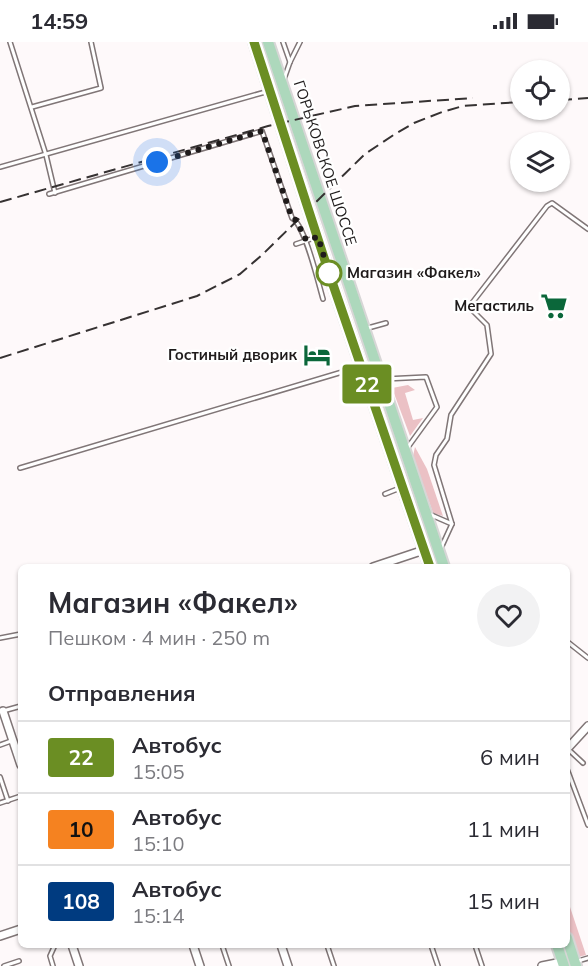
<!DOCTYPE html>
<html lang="ru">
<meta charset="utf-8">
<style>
:root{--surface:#fff;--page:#f2f2f3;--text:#2b2b33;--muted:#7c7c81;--line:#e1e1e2}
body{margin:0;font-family:Mulish,sans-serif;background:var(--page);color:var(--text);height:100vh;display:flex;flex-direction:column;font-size:22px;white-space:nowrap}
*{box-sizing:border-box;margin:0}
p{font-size:20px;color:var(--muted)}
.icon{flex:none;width:33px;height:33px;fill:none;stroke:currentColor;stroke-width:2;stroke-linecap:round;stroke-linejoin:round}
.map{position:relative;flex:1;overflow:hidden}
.drawer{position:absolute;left:18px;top:522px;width:552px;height:384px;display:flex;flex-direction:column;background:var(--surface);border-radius:9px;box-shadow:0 2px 4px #0004}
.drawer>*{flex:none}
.badge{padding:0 12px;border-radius:4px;font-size:21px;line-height:39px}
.tools{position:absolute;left:510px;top:18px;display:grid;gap:12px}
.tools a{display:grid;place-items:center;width:60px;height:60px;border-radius:50%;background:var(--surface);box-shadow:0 2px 4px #0004;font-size:30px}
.you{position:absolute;width:30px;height:30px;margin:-15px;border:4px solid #fff;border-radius:50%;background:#1a73e8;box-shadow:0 0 0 9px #1a73e833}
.map>.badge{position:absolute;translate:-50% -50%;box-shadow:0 0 0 3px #fff}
h2{padding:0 30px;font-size:22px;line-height:54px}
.round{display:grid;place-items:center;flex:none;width:63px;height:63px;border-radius:32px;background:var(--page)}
.head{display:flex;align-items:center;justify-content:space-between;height:102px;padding:0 30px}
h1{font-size:28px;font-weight:700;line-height:45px}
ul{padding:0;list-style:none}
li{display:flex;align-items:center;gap:18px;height:72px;padding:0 30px;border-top:2px solid var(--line)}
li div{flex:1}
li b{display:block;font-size:22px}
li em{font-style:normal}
li .badge{min-width:66px;font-weight:700;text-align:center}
.status{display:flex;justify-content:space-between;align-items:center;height:42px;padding:0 30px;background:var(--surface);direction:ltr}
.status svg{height:16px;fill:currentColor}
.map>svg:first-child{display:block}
.green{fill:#ebc1c5}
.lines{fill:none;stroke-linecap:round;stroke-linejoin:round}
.lane-casing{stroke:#807677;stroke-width:6}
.street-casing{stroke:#807677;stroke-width:10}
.primary-casing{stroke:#d7d6d6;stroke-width:14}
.lane{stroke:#fff;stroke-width:3}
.street{stroke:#fff;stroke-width:7}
.primary{stroke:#add8bc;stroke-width:10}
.rail{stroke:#363232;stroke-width:2;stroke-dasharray:12 6;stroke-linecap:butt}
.line-casing{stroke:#fff;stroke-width:14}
.line{stroke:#6b8e23;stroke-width:9}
.walk{stroke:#1f1b1b;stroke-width:6;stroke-dasharray:0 10.8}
.stop-dot{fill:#fff;stroke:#6b8e23;stroke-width:3}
.labels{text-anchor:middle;stroke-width:4.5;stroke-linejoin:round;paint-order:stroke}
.street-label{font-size:15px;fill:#1f1b1b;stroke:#fff}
.stop-label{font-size:15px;font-weight:bold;fill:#1f1b1b;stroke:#fff;text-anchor:start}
.poi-label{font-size:15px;font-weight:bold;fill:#1f1b1b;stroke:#fff;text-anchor:end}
</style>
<div class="status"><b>14:59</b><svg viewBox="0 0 49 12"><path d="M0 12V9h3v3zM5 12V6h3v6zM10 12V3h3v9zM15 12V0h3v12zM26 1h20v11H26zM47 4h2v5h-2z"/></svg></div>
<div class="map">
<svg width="588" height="924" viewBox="0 0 588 924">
<rect width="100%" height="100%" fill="#fef9fa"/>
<g class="green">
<path d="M408,343L415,348L405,351L413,378L423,376L410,394L392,346Z"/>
<path d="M415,405L427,427L443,474L433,471L413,414Z"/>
<path d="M567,856L586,913L578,915L567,882Z"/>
</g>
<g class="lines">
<defs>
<g id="lane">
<path d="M10,0L46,113L55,151"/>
<path d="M283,0L290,20"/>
<path d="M284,37L290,20L300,0"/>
<path d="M32,65L101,46L91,0"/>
<path d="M0,125L269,49"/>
<path d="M49,152L262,89L292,176C305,183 318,240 323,257"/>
<path d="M296,202L314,196"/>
<path d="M368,286L386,281"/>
<path d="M385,337L426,335L437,365L408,405"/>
<path d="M20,426L359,325"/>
<path d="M385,452L400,446"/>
<path d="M429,472L452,482"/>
<path d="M441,506L452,482L434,423L436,413L447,397L451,373L491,312L487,283L471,267L472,261L547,164L552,161L588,187"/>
<path d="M0,596L21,592"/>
<path d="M569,601L588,616"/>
<path d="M3,669L21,664"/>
<path d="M0,703L11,699"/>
<path d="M569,708L583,721"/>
<path d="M567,727L588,783"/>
<path d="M0,735L8,759"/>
<path d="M0,761L21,754"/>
<path d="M84,903H88"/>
<path d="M222,903L229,924"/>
<path d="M327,903L334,924"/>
<path d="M431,903L438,924"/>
<path d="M475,903L482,924"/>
<path d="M578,919L588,916"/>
<path d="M4,924L19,919"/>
<path d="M53,924L50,914L55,903"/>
</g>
<g id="street">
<path d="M373,525L424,508"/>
<path d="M3,669L21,723"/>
<path d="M567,707L588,684"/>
<path d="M0,894L21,887"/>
<path d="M72,903L79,924"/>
<path d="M193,903L200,924"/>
<path d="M281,903L288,924"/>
<path d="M542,924L562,920"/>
</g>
<g id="primary">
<path d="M254,0L329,231L430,525"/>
<path d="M268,0L444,525"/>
<path d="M567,896L576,924"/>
<path d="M557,903L564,924"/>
</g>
</defs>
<use href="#lane" class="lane-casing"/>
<use href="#street" class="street-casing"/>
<use href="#primary" class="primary-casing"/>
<use href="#lane" class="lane"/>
<use href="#street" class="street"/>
<use href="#primary" class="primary"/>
<g class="rail">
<path d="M560,58L588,56"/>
<path d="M0,160L268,84L355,64L473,56"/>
<path d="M0,316L197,254L240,232L262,213L365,112L395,92L414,81L442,70L463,64L520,60"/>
</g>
</g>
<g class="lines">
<defs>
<path id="line" d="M254,0L329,231L430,525"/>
</defs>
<use href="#line" class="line-casing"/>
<use href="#line" class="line"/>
<path class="walk" d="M157,120L262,89L292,176L296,178L306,198L318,195L329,231"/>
</g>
<defs>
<symbol id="supermarket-bare" viewBox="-9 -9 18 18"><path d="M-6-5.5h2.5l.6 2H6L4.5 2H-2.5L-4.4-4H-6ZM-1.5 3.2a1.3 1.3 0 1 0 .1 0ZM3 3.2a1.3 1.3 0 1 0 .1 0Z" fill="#0b673a" stroke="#fff" stroke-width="2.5" paint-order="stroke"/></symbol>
<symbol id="hotel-bare" viewBox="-9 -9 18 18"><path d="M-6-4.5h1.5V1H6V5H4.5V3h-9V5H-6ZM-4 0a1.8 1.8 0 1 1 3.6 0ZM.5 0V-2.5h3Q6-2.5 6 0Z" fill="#0b673a" stroke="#fff" stroke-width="2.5" paint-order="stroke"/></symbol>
</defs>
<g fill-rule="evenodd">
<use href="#supermarket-bare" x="535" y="245" width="38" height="38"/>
<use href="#hotel-bare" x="298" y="294" width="38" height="38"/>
</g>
<circle class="stop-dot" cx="329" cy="231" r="12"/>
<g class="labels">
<g class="street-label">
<text transform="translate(325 121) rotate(72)" y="5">ГОРЬКОВСКОЕ ШОССЕ</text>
</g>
<g class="stop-label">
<text x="347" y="236">Магазин «Факел»</text>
</g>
<g class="poi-label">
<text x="534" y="269">Мегастиль</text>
<text x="297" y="318">Гостиный дворик</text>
</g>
</g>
</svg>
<div class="tools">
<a><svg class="icon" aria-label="locate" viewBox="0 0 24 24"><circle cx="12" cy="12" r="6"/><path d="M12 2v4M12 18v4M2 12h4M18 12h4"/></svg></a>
<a><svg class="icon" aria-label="layers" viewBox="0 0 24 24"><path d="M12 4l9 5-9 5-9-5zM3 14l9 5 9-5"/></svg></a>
</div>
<div class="you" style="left:157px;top:120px"></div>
<b class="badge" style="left:367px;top:342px;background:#6b8e23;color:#fff">22</b>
<section class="drawer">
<div class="head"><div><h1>Магазин «Факел»</h1><p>Пешком · 4 мин · 250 m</p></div><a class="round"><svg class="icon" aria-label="heart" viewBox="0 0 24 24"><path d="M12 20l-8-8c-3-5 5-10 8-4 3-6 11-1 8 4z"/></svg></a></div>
<h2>Отправления</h2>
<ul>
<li><span class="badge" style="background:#6b8e23;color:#fff">22</span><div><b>Автобус</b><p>15:05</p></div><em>6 мин</em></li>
<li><span class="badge" style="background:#f58220;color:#111">10</span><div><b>Автобус</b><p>15:10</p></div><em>11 мин</em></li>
<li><span class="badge" style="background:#003b80;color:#fff">108</span><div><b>Автобус</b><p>15:14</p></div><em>15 мин</em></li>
</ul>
</section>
</div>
